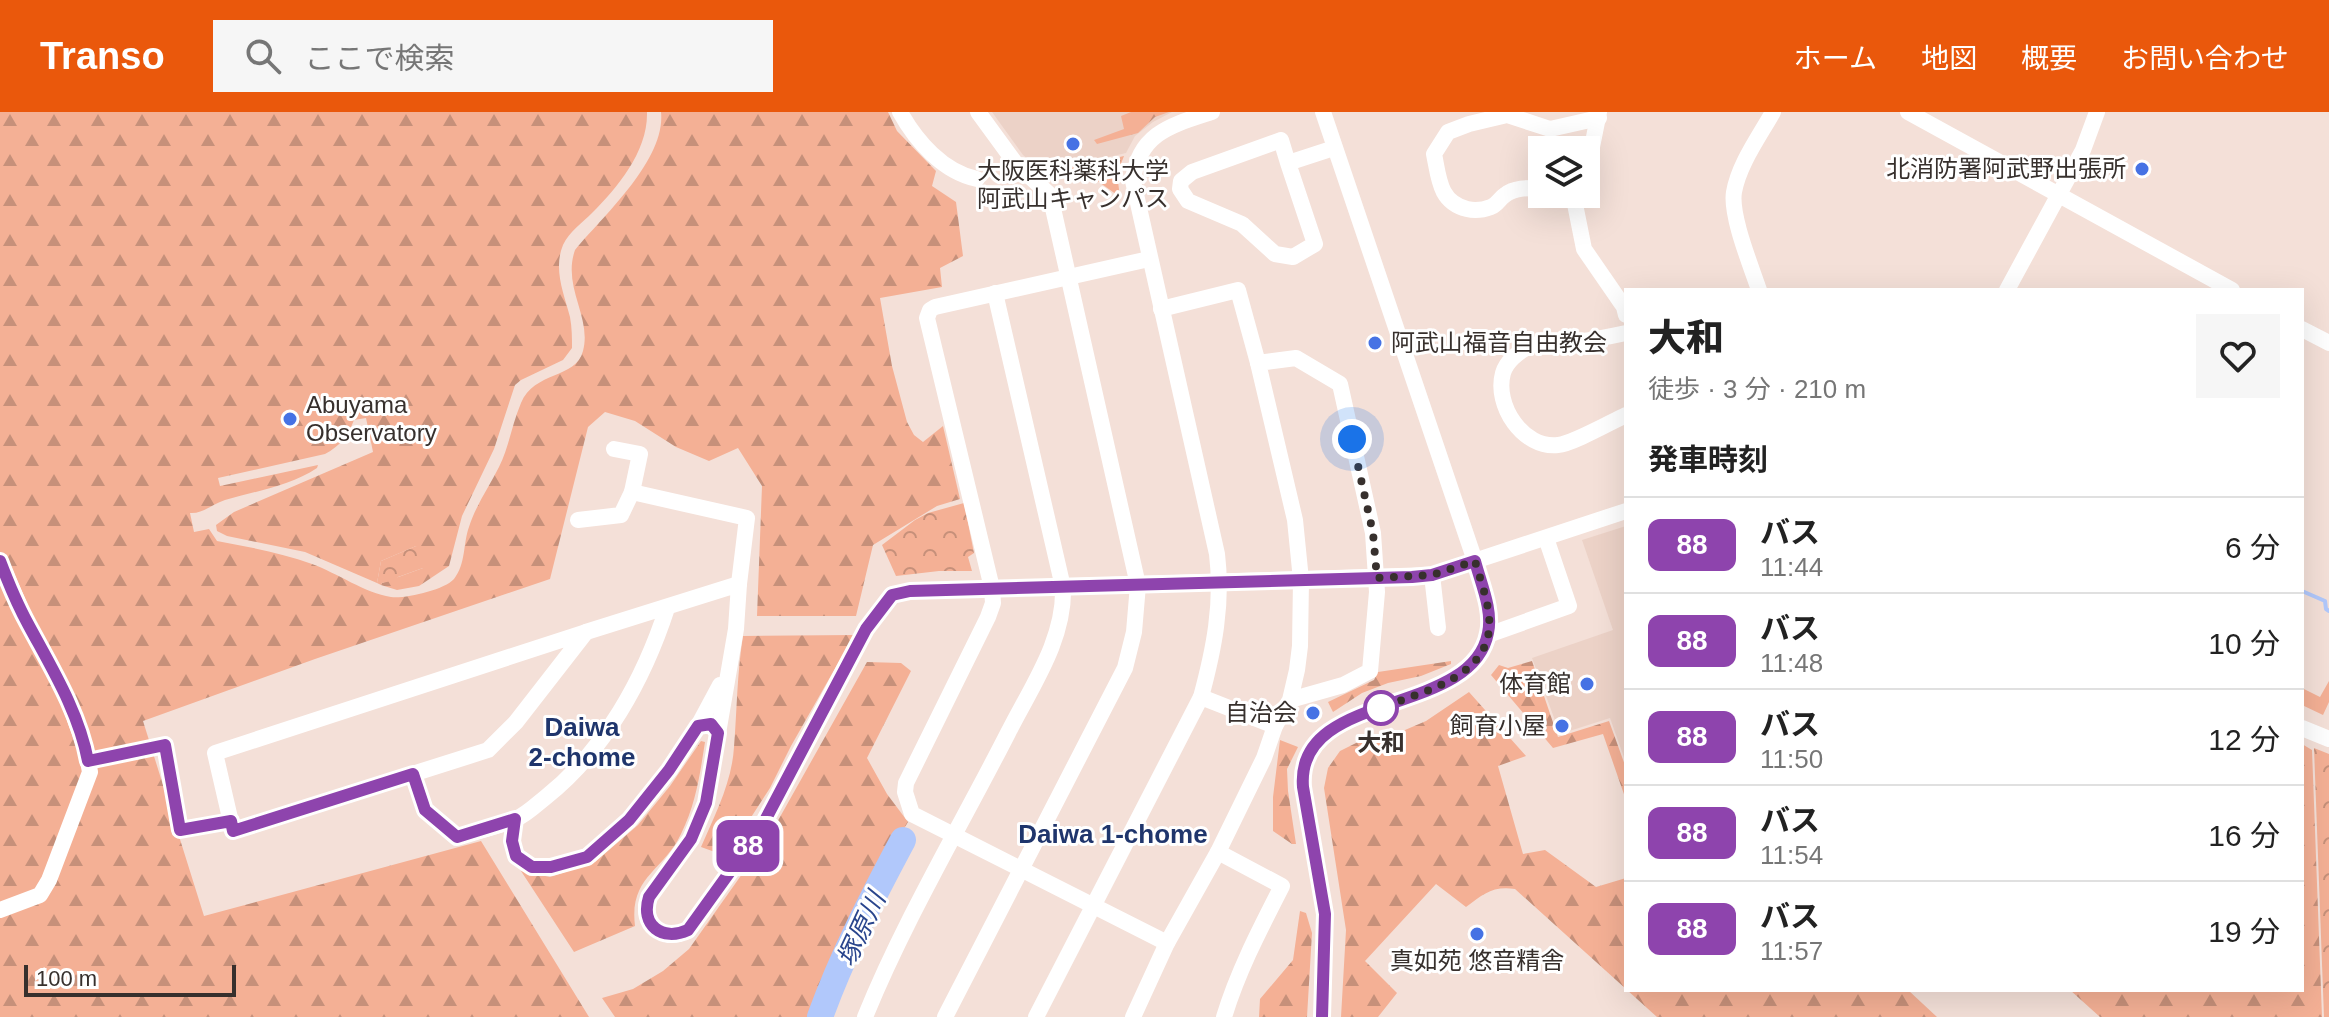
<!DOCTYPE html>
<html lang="ja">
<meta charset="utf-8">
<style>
:root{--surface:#fff;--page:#f6f6f6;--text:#222;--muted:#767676;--line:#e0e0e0;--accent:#ea580c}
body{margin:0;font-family:Arial,"Noto Sans JP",sans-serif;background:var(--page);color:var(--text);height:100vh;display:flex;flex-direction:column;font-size:30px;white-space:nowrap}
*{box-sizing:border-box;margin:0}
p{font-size:26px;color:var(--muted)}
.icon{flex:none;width:44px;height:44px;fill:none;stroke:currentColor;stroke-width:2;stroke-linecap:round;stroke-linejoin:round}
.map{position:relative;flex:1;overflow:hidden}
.panel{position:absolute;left:1624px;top:176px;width:680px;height:704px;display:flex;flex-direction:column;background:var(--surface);border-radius:0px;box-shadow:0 8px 32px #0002}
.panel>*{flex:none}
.badge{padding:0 16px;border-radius:12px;font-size:28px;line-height:52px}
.controls{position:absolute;left:1528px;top:24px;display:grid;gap:16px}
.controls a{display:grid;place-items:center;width:72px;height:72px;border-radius:0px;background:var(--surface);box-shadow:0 8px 32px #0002;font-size:40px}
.scale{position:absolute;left:24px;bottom:20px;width:212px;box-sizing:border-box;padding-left:8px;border:4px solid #37302d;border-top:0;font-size:22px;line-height:28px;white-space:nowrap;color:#37302d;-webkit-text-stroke:6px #fff;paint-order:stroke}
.you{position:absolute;width:40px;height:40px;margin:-20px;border:6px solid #fff;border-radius:50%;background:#1a73e8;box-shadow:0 0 0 12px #1a73e833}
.map>.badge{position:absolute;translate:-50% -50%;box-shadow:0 0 0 4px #fff}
h2{padding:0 24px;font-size:30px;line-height:72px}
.round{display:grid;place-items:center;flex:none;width:84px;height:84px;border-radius:0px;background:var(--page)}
.headline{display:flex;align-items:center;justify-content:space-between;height:136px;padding:0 24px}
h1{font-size:38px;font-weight:800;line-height:60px}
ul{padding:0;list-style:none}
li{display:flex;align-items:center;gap:24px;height:96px;padding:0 24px;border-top:2px solid var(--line)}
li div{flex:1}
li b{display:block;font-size:30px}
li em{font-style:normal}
li .badge{min-width:88px;font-weight:700;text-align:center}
header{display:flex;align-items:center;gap:48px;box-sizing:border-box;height:112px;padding:0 40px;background:var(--accent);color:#fff}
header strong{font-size:38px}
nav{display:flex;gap:44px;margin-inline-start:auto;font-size:28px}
.search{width:560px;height:72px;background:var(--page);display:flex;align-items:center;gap:20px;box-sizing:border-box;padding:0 28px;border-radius:0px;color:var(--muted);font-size:30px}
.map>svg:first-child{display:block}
.built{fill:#ecd2c7}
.grass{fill:url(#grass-tufts)}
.forest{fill:url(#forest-firs)}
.park{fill:url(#park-crowns)}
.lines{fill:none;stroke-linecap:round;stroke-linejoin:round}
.stream{stroke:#b1c8fb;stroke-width:4}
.river{stroke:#b1c8fb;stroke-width:26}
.minor{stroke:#fff;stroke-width:16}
.line-casing{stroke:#fff;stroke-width:18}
.line{stroke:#8e44ad;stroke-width:12}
.walk{stroke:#37302d;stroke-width:8;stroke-dasharray:0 14.4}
.poi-dot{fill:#4672e4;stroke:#fff;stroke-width:3}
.stop-dot{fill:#fff;stroke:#8e44ad;stroke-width:4}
.labels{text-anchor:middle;stroke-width:6;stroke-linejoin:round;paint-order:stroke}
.poi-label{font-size:24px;fill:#37302d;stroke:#fff;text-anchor:end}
.stop-label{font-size:24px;font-weight:bold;fill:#37302d;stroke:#fff}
.neighbourhood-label{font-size:26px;font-weight:bold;fill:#1f356c;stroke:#fff}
.water-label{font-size:26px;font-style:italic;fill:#29458d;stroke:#fff}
</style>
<header>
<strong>Transo</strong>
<div class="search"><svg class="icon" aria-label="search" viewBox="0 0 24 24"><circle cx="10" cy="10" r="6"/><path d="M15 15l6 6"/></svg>ここで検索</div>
<nav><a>ホーム</a><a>地図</a><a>概要</a><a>お問い合わせ</a></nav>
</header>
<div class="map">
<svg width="2329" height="905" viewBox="0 0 2329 905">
<defs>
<pattern id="grass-tufts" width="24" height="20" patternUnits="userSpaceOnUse" patternTransform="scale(2)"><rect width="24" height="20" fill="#f4b095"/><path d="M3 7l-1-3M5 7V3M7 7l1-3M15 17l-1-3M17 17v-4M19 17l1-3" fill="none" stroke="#c6907a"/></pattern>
<pattern id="forest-firs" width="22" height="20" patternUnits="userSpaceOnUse" patternTransform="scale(2)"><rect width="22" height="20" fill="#f4b095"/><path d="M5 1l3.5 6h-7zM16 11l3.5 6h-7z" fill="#c6907a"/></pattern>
<pattern id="park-crowns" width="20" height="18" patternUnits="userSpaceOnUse" patternTransform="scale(2)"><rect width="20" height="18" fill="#f4b095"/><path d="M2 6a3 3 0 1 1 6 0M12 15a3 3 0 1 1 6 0" fill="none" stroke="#c6907a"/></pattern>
</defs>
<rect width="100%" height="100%" fill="#f4e0d8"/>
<g class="built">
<path d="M992,0H1172L1153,10L1135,24L1126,41L1044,60L1023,43Z"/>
<path d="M1626,414V651L1610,606L1560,622L1532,546L1613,518L1582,428Z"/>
</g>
<g class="grass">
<path d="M1124,44L1117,62L1120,85L1089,63L1049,67L1050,61Z"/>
<path d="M2329,569V590L2323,603L2302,593V576L2320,585Z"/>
</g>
<g class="forest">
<path d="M0,0H647C648,39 618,75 592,101C583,110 569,120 563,133C553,157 564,182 570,205C572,216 572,226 572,236L563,248L521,268L515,273L494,337L462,404L449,454L419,474L397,478L381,473L382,471L423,456L416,434L381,449L377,471L305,440L227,424L217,419L216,413L234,400L373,340L366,306L354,308C348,324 340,334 325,342L218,366L220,374L318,353L317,356C290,374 256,379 225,388C212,392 203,402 190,401L194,420L209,417L217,429C249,435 282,441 312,452C337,461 365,481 391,485C405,487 444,478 454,467C466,452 463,431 469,415C476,393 489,375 499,355C509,335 512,312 521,291C534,259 576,267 583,239C592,205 562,175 575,138C603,104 666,48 661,0H888L897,19L936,59L932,74L956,90L963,144L940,156L942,175L880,186L892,254L907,310L914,323L923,330L943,314L960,387L937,394L873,433L856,504H757L762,374L738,336L709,349L676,335L635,309L605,300L588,315L550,467L315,547L143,609L204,804L481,729L589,905H0Z"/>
<path d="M1131,0H1169L1155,5L1138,21L1097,32L1094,28L1124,17L1121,4Z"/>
<path d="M854,523L791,634L770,676L726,744L701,735C715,703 732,670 734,635C737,598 737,561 743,524Z"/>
<path d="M1451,549V552L1421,564L1388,571L1362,581L1333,600L1328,590L1374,568L1378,560Z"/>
<path d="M1532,549L1558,625L1609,609L1626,656V688L1603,622L1553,636L1491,563L1499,553L1508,556Z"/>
<path d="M867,550L901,551L911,559L867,646L887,682L908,710L856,797L827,858L809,905H615L602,886L633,877L663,859L689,837L771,721Z"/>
<path d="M1469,580L1526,644L1498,654L1523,742L1545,738L1596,775L1626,766V877L1515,777C1492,774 1484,782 1466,795L1436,772L1365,849L1397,881L1378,905H1341L1346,818L1324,676L1328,656L1340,639L1368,625L1398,621L1426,609Z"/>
<path d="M1280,628L1298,635L1287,657L1288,679L1296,732H1292L1273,719V685Z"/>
<path d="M701,629L705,630C700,662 696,692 681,722C663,760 629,764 635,814L574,840L521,759L550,765L595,750L638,713L670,674Z"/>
<path d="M2302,632L2312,638L2322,905H2100L2070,878H2302Z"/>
<path d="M1300,799L1306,801L1312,821L1307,905H1259L1260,887L1293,848Z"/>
<path d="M1627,878H1908L1937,905H1657Z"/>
</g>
<g class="park">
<path d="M964,391L974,441L968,445L972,459H939L896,464L882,433L915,408L928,401Z"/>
<path d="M416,434C425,438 428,447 423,456L398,465L396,468L382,471L381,473L377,471L381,449Z"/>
<path d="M2314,636L2329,642V905H2324Z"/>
</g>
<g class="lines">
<path class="stream" d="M2302,479L2325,489L2326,497L2329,499"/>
<path class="river" d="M820,905C842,844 872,786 903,728"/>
<g class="minor">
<path d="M900,0C916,29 943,60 977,67"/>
<path d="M1908,0L2232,178"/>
<path d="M1288,51L1281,28L1192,60L1181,69L1180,77L1188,89L1242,112L1275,142L1293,145L1315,132L1288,51L1334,36"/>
<path d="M1586,53L1590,45L1599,0"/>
<path d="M1542,76C1530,76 1515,75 1505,83C1499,87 1498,92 1491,95C1483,98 1475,99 1467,97C1439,90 1439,66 1434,42L1448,20L1469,12L1507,3L1550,17L1599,6"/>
<path d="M1573,82L1584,137L1624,195L1626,203"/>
<path d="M1149,147L935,195L930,198L927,206L992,476L993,491L988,505L906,671L905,680L912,702L1167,831"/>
<path d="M1759,178C1751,154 1730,103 1734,80C1739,52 1759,25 1773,0"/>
<path d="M2007,178L2083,38L2097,0"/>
<path d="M1161,197L1238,178L1258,251"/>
<path d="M2302,217L2329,231"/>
<path d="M1626,221C1612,224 1598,227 1583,229C1566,231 1545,228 1528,235C1518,240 1506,250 1503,261C1494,293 1523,337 1558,333C1572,332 1611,310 1626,303"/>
<path d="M614,337L640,342L632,380L747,406L739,472"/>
<path d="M578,408L621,403L632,380"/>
<path d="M0,449L26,509L49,550L70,593L86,638L90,660L49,768L40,783L0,798"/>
<path d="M1432,463L1438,516"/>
<path d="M586,520L739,472L736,517L706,691L691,727L649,785L646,794L647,804L652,813L659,819L669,823L679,822L688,818L760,718L866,517L892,483L910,479L1432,463L1626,399"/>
<path d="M586,520L516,610L488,638L233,719L215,641Z"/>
<path d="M1488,523L1569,494L1546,426"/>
<path d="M1201,585L1275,614"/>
<path d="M698,614L720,573"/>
<path d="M2302,616L2329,627"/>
<path d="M88,649L165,633L180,718L231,709"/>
<path d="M413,662L425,698L457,725C476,719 498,715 516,707C527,702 536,693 546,685C605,638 644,567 667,496"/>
<path d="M515,707L512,729L516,744L532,755H551L587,745L629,708L669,658L698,614L711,612L718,621"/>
<path d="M1218,740L1282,774C1260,817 1238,859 1224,905"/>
<path d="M865,905C905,807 960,715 1008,621C1031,575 1065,528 1063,475L995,181"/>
<path d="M945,905L1125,556L1134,520L1138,473L1050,83L1016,52L978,0"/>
<path d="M1036,905L1201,585C1214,537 1223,492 1217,442L1133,69C1138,21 1172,13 1212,0"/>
<path d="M1133,905L1167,831L1218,740L1264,646L1275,614L1290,588L1297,558L1300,534L1301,468L1295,408L1258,251L1296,246L1340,272L1373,421L1377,480L1370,559L1343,573L1290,588"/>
<path d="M1322,905L1325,802L1303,675C1295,578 1472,606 1488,521C1493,498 1481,472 1475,449L1323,0"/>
</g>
</g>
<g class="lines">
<defs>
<path id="line" d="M0,449C8,470 17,492 28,512C51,555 79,600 88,649L165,633L180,718L231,709L233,719L413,662L425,698L457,725L515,707L512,729L516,744L532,755H551L587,745L629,708L669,658L698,614L711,612L718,621L706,691L691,727L649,785C640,813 662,830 688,818L760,718L866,517L892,483L910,479L1412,465L1432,463L1475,449C1481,472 1493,498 1488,521C1472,606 1295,577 1303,675L1325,802L1322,905"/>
</defs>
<use href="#line" class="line-casing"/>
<use href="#line" class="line"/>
<path class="walk" d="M1352,327L1373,421L1377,466L1432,463L1475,449C1480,467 1487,485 1489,504C1495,565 1425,578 1381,596"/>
</g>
<g class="poi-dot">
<circle cx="1073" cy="32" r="8"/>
<circle cx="2142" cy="57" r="8"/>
<circle cx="1375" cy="231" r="8"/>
<circle cx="290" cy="307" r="8"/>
<circle cx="1587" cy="572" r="8"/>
<circle cx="1313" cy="601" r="8"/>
<circle cx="1562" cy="614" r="8"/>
<circle cx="1477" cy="822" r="8"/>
</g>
<circle class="stop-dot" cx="1381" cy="596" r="16"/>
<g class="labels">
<g class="poi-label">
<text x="2126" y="65">北消防署阿武野出張所</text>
<text x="1073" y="67" text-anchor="middle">大阪医科薬科大学<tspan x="1073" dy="28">阿武山キャンパス</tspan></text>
<text x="1391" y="239" text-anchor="start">阿武山福音自由教会</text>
<text x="306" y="301" text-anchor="start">Abuyama<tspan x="306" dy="28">Observatory</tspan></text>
<text x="1571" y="580">体育館</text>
<text x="1297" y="609">自治会</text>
<text x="1546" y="622">飼育小屋</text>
<text x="1477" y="857" text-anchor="middle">真如苑 悠音精舎</text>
</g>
<g class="stop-label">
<text x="1381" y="639">大和</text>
</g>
<g class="neighbourhood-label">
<text x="582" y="624">Daiwa<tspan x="582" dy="30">2-chome</tspan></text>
<text x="1113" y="731">Daiwa 1-chome</text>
</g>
<g class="water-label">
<text transform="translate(861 817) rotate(-65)" y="9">塚原川</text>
</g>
</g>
</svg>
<div class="controls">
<a><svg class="icon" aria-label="layers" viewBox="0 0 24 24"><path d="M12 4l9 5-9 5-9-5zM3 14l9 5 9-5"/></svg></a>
</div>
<div class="scale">100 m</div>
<div class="you" style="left:1352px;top:327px"></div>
<b class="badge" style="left:748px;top:734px;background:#8e44ad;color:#fff">88</b>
<section class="panel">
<div class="headline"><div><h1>大和</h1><p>徒歩 · 3 分 · 210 m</p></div><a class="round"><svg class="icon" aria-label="heart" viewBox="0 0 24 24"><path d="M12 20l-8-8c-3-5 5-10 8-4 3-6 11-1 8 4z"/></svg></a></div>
<h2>発車時刻</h2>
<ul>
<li><span class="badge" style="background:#8e44ad;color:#fff">88</span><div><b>バス</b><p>11:44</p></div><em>6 分</em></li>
<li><span class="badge" style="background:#8e44ad;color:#fff">88</span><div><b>バス</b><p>11:48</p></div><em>10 分</em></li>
<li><span class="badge" style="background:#8e44ad;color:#fff">88</span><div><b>バス</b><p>11:50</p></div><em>12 分</em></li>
<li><span class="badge" style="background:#8e44ad;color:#fff">88</span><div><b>バス</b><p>11:54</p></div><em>16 分</em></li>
<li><span class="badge" style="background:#8e44ad;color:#fff">88</span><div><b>バス</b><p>11:57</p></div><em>19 分</em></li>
</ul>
</section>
</div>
